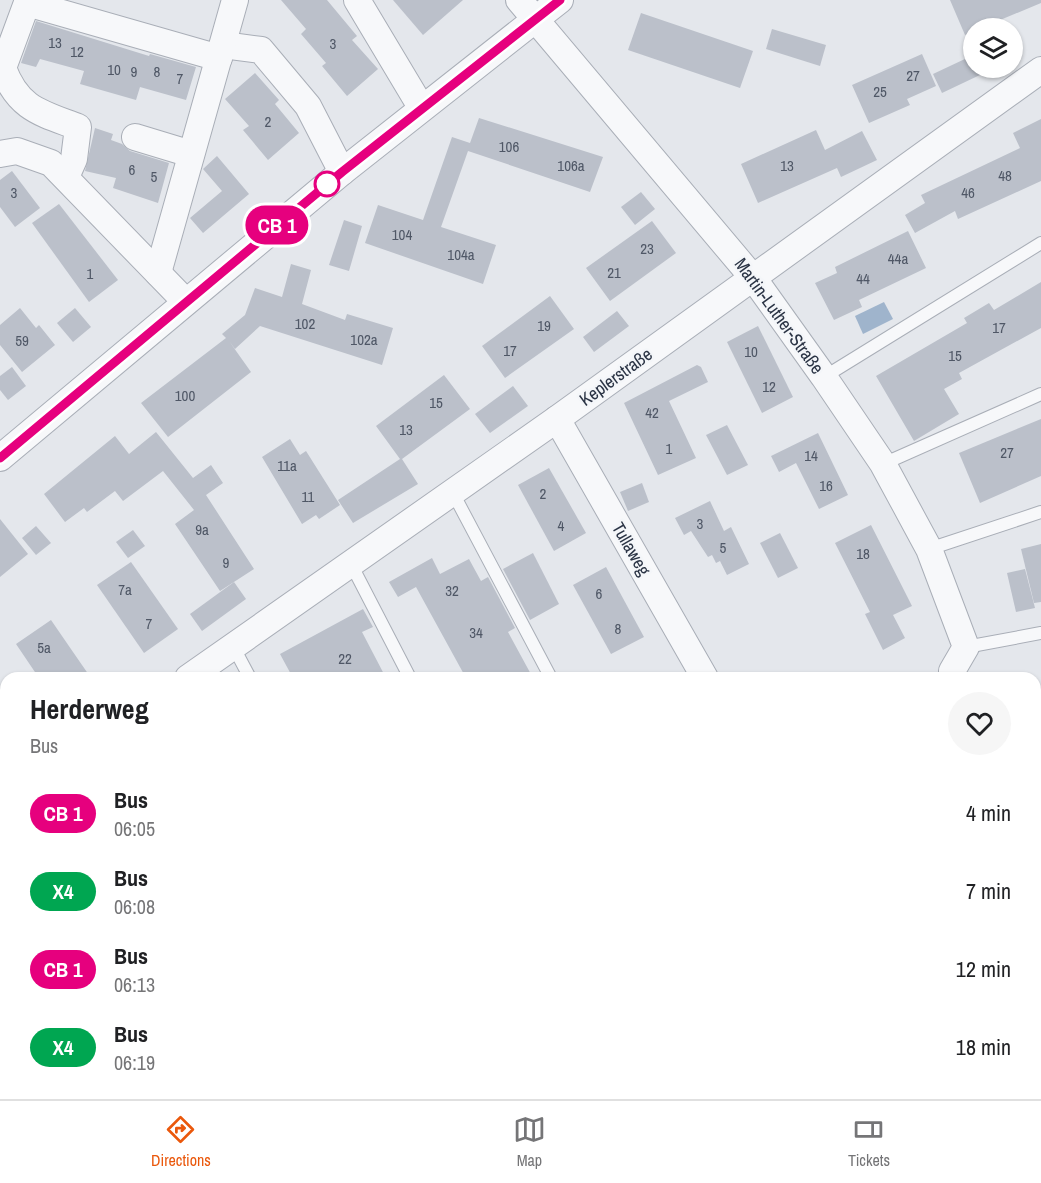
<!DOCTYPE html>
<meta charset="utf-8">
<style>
:root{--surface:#fff;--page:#f6f6f6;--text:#202124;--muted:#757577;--line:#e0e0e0;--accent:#ea580c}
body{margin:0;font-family:"Archivo Narrow",sans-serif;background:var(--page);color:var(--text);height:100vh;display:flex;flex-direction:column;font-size:22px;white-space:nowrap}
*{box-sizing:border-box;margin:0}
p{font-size:20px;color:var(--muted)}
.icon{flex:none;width:33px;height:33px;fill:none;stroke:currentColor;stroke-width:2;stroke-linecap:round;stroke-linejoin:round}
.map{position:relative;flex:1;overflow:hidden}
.side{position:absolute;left:0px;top:672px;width:1041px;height:428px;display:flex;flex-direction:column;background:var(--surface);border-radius:18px 18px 0 0;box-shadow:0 2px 4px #0004}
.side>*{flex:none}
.badge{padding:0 12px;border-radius:20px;font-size:21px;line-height:39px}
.tools{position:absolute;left:963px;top:18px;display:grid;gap:12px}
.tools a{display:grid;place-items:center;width:60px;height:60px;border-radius:50%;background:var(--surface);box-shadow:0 2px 4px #0004;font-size:30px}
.map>.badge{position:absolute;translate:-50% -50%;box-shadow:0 0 0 3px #fff}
.round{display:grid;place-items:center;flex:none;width:63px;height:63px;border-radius:32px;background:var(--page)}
.headline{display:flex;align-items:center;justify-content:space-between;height:102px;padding:0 30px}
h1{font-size:28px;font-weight:700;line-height:45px}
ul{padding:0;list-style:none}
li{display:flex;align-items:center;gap:18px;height:78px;padding:0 30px}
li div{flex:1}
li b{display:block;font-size:22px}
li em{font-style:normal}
li .badge{min-width:66px;font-weight:700;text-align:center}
.menu{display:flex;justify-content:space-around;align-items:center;height:84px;border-top:2px solid var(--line);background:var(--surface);font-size:16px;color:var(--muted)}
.menu a{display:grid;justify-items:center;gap:3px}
.menu .on{color:var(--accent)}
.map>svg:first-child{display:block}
.green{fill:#c9d6c5}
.water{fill:#9fb4cc}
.building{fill:#bbc0ca}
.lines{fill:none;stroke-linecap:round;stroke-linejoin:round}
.lane-casing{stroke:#a9aeb7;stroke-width:14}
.street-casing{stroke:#a9aeb7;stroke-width:28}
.lane{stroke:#f7f8fa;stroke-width:12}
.street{stroke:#f7f8fa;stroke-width:26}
.line-casing{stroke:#fff;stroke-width:14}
.line{stroke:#e6007e;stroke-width:9}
.stop-dot{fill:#fff;stroke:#e6007e;stroke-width:3}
.labels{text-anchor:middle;stroke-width:5;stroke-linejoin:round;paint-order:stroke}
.number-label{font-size:15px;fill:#4f5766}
.street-label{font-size:18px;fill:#2b3445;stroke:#f4f6f9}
</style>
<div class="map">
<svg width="1041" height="1099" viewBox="0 0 1041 1099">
<rect width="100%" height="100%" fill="#e4e7ec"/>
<g class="green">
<path d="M1035,1081L1041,1085V1099H948V1094H1035Z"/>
<path d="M152,1094H399V1099H142Z"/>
</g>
<path class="water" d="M884,302L893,319L863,334L855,316Z"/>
<g class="building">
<path d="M281,0H327L357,36L352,40L378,69L347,96L322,66L326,63L301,34L306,29Z"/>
<path d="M393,0H463L423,35Z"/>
<path d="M950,0H1041V3L981,28H974V32L965,35Z"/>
<path d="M641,13L753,51L740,88L628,50Z"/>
<path d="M36,21L149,56L150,54L196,67L186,100L140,87L136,100L80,84L84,71L40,59L36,67L21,63Z"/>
<path d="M772,29L826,45L820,66L766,49Z"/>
<path d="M922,54L936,86L907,99L910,105L869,123L852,85Z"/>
<path d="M967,58H974V68H979L982,74L942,93L933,74Z"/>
<path d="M255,73L279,100L275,104L299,133L268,160L243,130L249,126L225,99Z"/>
<path d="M479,118L603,157L590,192L468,151L441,227L496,245L483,284L365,243L378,205L423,220L452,137L470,143Z"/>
<path d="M1041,119V181L958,219L955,211L915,233L905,215L925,203L921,195L1020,148L1013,133Z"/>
<path d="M95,128L113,134L111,140L122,144L130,151L169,163L158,203L113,188L116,178L85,171Z"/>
<path d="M816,130L825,150L862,131L877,160L841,177L837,168L758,203L741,164Z"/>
<path d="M217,156L249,194L203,233L190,218L222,191L203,169Z"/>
<path d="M12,171L40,208L15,227L0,207V180Z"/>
<path d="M641,192L655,209L635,225L621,207Z"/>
<path d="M59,204L118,280L89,302L32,223Z"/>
<path d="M344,220L362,226L349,271L329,265Z"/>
<path d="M652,221L676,253L610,301L586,268Z"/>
<path d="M908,231L926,268L859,300L862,307L834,320L815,283L837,273L835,267Z"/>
<path d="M291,264L311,270L302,304L345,320L347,314L393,328L382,365L260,326L235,349L229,341L251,372L168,437L141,403L226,338L222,334L245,315L255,288L282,297Z"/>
<path d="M1041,282V328L959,373L962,379L944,389L959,414L914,441L876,376L967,323L964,318L989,303L994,310Z"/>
<path d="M550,296L574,329L505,378L482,346Z"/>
<path d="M20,308L36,328L39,325L55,345L22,372L0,345V325Z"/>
<path d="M75,308L91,327L73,342L57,323Z"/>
<path d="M617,311L629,326L594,352L583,337Z"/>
<path d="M758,326L793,397L762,413L727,342Z"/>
<path d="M697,365L701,367L708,382L669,401L696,458L658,475L624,403Z"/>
<path d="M12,367L26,386L8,400L0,390V376Z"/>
<path d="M444,375L470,409L402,459L418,484L353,523L338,500L400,459L376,426Z"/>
<path d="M513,386L528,406L490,433L475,414Z"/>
<path d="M1041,419V476L980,503L959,453Z"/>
<path d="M727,425L748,465L727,475L706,435Z"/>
<path d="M156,432L193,478L211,465L223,483L206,495L254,569L220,591L175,524L194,510L163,471L123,501L115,491L87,512L84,508L65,522L44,494L115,436L129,454Z"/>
<path d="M818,433L848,495L819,509L796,463L779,472L771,456Z"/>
<path d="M290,439L300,455L306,451L340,505L319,519L316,515L302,524L262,457Z"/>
<path d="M549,468L586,533L554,551L518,485Z"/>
<path d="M642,483L649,502L628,511L620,492Z"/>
<path d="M710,501L724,531L731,527L749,564L727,575L720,561L716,563L712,555L708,557L691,531L684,535L675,518Z"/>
<path d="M0,519L28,554L0,577Z"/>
<path d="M871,525L912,606L893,615L905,638L883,650L865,614L870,612L835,543Z"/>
<path d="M36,526L51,543L36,555L22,538Z"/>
<path d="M133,530L145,546L128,558L116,542Z"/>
<path d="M780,533L798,568L778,578L760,543Z"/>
<path d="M1041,544V602L1034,603L1021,549Z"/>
<path d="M533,553L559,604L530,620L503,569Z"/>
<path d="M432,558L440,574L469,559L481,581L488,577L515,628L508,632L533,678H466L416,587L398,597L389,582Z"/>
<path d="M131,562L178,629L144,653L97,585Z"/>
<path d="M606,567L644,637L611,654L573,585Z"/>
<path d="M1025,569L1035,608L1016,612L1007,573Z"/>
<path d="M234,582L246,599L202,631L190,614Z"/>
<path d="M363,609L373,627L362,632L386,678H293L280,654Z"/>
<path d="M51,620L73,652L91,678H39L16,644Z"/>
</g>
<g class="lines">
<defs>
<g id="lane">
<path d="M824,377L1041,243"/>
<path d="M883,464L1041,394"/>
<path d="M453,493L551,678"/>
<path d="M929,549L1041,512"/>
<path d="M351,564L410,678"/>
<path d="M233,646L250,678"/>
<path d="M966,647L1041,633"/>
<path d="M0,1054L6,1061"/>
<path d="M36,1094L39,1097"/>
</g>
<g id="street">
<path d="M28,0L3,68C18,109 41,113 78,127L74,159L66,177"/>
<path d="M357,0L421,107"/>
<path d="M519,0L754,279L824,377L883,464L929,549L966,647L952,671"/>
<path d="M27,3L219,58"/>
<path d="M223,45L261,50L308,106L342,172"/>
<path d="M135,137L191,154"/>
<path d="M0,154L17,151L51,163L185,301"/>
<path d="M158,273L235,0"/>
<path d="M557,419L705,678"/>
<path d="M0,458L342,172L560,0"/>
<path d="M188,678L557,419L1041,70"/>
<path d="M0,810L6,805"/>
</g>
</defs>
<use href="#lane" class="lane-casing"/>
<use href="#street" class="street-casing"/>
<use href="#lane" class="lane"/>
<use href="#street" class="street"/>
</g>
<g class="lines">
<defs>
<path id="line" d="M0,458L342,172L560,0"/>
</defs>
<use href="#line" class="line-casing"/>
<use href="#line" class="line"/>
</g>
<circle class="stop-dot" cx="327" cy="184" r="12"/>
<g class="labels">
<g class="number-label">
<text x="55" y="48">13</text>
<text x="333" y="49">3</text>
<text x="77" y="57">12</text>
<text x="114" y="75">10</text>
<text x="134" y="77">9</text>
<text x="157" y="77">8</text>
<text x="913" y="81">27</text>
<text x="180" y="84">7</text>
<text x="880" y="97">25</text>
<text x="268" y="127">2</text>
<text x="509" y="152">106</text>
<text x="571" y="171">106a</text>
<text x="787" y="171">13</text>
<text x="132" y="175">6</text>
<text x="1005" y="181">48</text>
<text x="154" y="182">5</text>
<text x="14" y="198">3</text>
<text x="968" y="198">46</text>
<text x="402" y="240">104</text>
<text x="647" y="254">23</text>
<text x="461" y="260">104a</text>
<text x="898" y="264">44a</text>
<text x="614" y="278">21</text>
<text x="90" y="279">1</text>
<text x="863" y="284">44</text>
<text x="305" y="329">102</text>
<text x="544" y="331">19</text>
<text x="999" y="333">17</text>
<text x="364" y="345">102a</text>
<text x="22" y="346">59</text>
<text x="510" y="356">17</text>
<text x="751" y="357">10</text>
<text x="955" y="361">15</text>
<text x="769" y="392">12</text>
<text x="185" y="401">100</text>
<text x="436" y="408">15</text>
<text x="652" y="418">42</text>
<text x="406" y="435">13</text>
<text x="669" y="454">1</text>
<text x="1007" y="458">27</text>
<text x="811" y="461">14</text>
<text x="287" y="471">11a</text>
<text x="826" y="491">16</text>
<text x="543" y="499">2</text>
<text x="308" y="502">11</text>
<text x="700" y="529">3</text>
<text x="561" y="531">4</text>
<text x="202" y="535">9a</text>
<text x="723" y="553">5</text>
<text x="863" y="559">18</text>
<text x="226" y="568">9</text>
<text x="125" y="595">7a</text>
<text x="452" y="596">32</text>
<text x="599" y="599">6</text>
<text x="149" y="629">7</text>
<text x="618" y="634">8</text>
<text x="476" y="638">34</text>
<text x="44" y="653">5a</text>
<text x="345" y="664">22</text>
</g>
<g class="street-label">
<text transform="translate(779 316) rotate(54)" y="6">Martin-Luther-Straße</text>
<text transform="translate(616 377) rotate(-36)" y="6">Keplerstraße</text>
<text transform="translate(631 549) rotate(60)" y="6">Tullaweg</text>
</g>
</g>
</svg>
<div class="tools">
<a><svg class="icon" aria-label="layers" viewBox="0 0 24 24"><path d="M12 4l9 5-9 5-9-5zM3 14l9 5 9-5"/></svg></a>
</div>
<b class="badge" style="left:277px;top:225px;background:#e6007e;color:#fff">CB 1</b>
<section class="side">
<div class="headline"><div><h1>Herderweg</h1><p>Bus</p></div><a class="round"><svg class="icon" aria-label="heart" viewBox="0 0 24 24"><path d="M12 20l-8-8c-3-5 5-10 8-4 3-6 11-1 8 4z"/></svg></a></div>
<ul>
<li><span class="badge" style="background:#e6007e;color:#fff">CB 1</span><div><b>Bus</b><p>06:05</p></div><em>4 min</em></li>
<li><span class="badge" style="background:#00a651;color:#fff">X4</span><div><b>Bus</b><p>06:08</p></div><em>7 min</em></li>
<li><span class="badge" style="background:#e6007e;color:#fff">CB 1</span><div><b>Bus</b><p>06:13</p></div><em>12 min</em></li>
<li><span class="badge" style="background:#00a651;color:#fff">X4</span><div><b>Bus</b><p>06:19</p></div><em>18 min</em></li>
</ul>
</section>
</div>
<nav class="menu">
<a class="on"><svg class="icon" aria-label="directions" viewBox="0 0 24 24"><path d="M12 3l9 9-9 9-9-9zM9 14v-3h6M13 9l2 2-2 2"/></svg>Directions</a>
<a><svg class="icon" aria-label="map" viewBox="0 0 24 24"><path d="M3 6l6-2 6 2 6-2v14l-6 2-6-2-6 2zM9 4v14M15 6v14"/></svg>Map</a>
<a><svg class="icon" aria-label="tickets" viewBox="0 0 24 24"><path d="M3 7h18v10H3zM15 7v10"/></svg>Tickets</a>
</nav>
